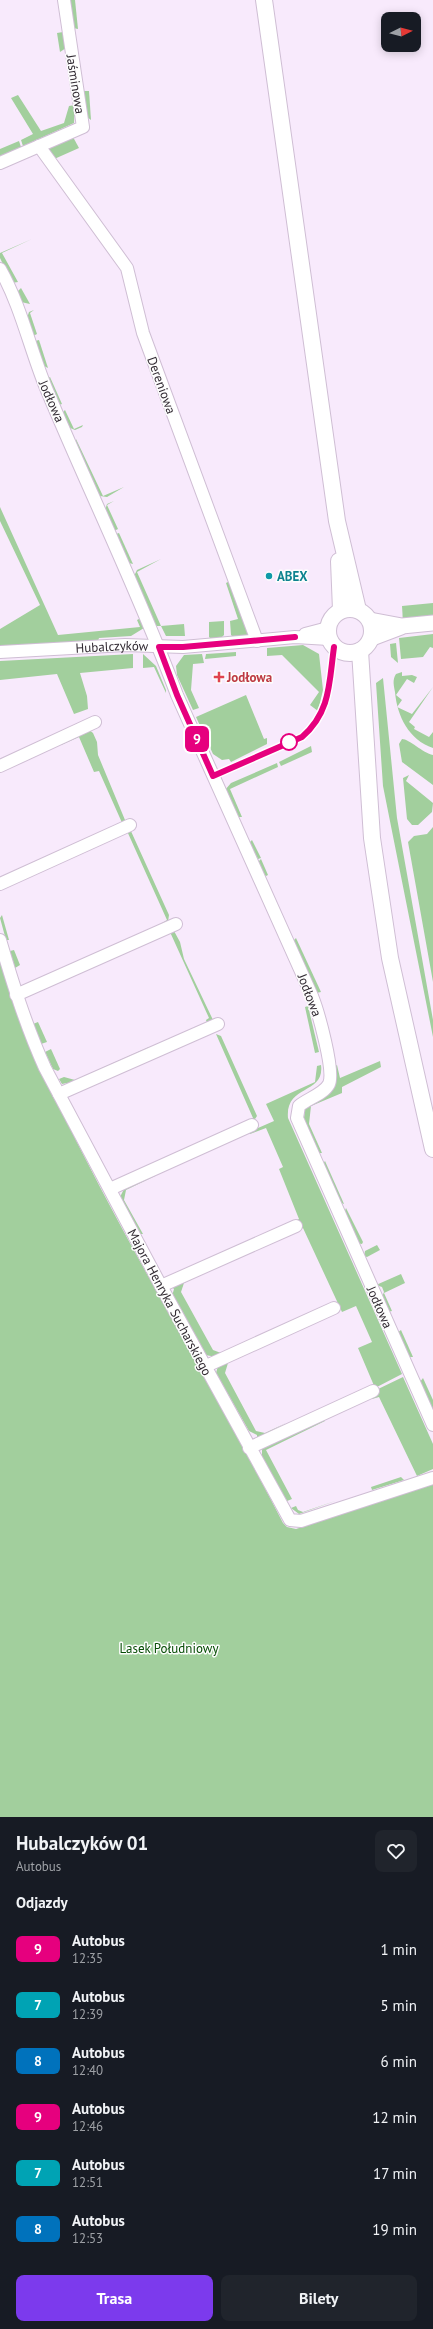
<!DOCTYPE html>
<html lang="pl">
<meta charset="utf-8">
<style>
:root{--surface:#171b24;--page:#20242c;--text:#f1f3f6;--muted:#9ea1a6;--accent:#7c3aed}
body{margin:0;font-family:"PT Sans",sans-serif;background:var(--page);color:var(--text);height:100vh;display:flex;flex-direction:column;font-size:15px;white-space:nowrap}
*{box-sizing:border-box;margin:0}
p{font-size:13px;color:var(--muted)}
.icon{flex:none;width:22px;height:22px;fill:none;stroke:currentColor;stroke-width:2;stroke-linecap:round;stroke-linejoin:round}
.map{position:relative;height:1817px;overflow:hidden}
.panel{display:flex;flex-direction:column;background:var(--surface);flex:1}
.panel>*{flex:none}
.badge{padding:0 8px;border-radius:6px;font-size:14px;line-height:26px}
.needle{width:26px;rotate:84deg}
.controls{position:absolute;left:381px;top:12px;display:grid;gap:8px}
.controls a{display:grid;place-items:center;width:40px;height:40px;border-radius:8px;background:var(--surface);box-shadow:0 2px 10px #0003;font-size:20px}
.map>.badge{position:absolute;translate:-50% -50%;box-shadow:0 0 0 2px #fff}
h2{padding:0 16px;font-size:15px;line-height:36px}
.round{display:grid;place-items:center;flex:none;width:42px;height:42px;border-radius:8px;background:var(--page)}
.headline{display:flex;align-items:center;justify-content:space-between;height:68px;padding:0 16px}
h1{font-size:19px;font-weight:800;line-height:30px}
.primary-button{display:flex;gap:8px;margin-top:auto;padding:8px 16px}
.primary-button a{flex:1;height:46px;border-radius:8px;background:var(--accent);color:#fff;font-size:16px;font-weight:800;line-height:46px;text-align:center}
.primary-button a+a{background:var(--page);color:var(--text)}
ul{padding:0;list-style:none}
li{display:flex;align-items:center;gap:12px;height:56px;padding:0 16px}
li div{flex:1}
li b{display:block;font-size:15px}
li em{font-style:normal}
li .badge{min-width:44px;font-weight:700;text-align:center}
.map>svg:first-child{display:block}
.green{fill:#a2cf9d}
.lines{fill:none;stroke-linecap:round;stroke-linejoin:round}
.minor-casing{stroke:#cfbed4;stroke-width:14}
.tertiary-casing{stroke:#cfbed4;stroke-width:17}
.secondary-casing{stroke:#cfbed4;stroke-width:18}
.minor{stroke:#fff;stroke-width:12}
.tertiary{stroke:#fff;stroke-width:15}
.secondary{stroke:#fff;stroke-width:16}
.line-casing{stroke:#fff;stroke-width:9}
.line{stroke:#e6007e;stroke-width:6}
.culture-dot{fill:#0f9aa8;stroke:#fdfdfd;stroke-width:1.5}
.health-dot{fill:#e0444e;stroke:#fdfdfd;stroke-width:1.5}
.stop-dot{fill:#fff;stroke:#e6007e;stroke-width:2}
.labels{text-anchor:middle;stroke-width:3;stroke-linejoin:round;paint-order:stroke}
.street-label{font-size:13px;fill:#312a32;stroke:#fdfdfd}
.culture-label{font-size:13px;font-weight:bold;fill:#0d838f;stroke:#fdfdfd;text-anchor:start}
.health-label{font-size:13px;font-weight:bold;fill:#be3a42;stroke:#fdfdfd;text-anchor:start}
.park-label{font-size:13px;fill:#054c04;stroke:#fdfdfd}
</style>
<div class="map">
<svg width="433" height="1817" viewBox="0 0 433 1817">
<rect width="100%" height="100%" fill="#f8eafc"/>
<g class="green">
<path d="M69,0H75L78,29L73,28Z"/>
<path d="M63,32L66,48L60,52L57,33Z"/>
<path d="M83,91H89L91,120L87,117Z"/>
<path d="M18,95L41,131L64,123L69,106L75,105L74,123L23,146L21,140L33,134L11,98Z"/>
<path d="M73,137L79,148L52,160L48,148Z"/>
<path d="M19,141L21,147L0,157V149Z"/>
<path d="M32,239L2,253L18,282L12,283L0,258V253Z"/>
<path d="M21,288L30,304L21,302L17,292Z"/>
<path d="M34,310L30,313L37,334L33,336L27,318L29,312Z"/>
<path d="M39,340L48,368L44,366L35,341Z"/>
<path d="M64,370L50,377L62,404L59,405L48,378Z"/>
<path d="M65,410L74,429L83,425L82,427L75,430L68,427L62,413Z"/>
<path d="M101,427L76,439L103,496L124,487L107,497L100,496L98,494L76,444V439Z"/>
<path d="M114,501L107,505L118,529L114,531L105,510L107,504Z"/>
<path d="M0,507L58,635L140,627L137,620L141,618L144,628L131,636L99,638L98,641L0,647V629L40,605L0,521Z"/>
<path d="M119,533L133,564L129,563L116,534Z"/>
<path d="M161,559L137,572L161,626L184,624L185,636H166L161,626H156L134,576L137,570Z"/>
<path d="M230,581L250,636L234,638L231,635L230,621L238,619L226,583Z"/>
<path d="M433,603V619L403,623L402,606Z"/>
<path d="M224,621V635L220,639L212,640L209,637V622Z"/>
<path d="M433,634V648L430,647L423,657L401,659L399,638Z"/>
<path d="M396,643L398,663L391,657L390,644Z"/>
<path d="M303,645L319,654L323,690L318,711L310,705L319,692L282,655L267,656V648Z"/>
<path d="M236,652V656L205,659L206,654Z"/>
<path d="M133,654V668L80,673L87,696L88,709L74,714L57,674L0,680V661Z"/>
<path d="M143,654L156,666L166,690V693L154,667L143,668Z"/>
<path d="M202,654L204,663L193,664L191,690L199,708L193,710L177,675L176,666L184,655Z"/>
<path d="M402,672V676L412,675L417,677L414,683L407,679L396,695L402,700L397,707L412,714L433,687L409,722L415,727L414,729L429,737L433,732V748C409,740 397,716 395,692C394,686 392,680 396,674Z"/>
<path d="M383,678L397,818L433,1020V1037L383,786L376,683Z"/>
<path d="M246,695L264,739L267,738V744L231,762L229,759L222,760L213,754L196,717Z"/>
<path d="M88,729L93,733L97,742L98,755L125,820L126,823L123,825L99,771L94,772L79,737L61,745V743Z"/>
<path d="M402,739C409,739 423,753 433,755V785L402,762L399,744Z"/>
<path d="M311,746L312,752L281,766L279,762Z"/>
<path d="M277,763L278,767L230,789L242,817H238L225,790L231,783Z"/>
<path d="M409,775L406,781L433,803L432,812L418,825H412L407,819L403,778Z"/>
<path d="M433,827V982L408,842L414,836L427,834Z"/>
<path d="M130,829L169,915L168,922L160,926L159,925L167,920L127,831Z"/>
<path d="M252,840L261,858L258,859L249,843Z"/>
<path d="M261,859L268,875L266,876L264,875L258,862Z"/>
<path d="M2,915L9,940H6L0,918Z"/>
<path d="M174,931L180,942L184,959L213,1020L207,1023L206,1020L209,1018L170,932Z"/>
<path d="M296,938L321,992L316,993L293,941Z"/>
<path d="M14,950L20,965L15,968L10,951Z"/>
<path d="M0,960C22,1029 52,1093 85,1158C148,1281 220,1400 283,1523L287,1527L296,1529L433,1484V1817H0Z"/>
<path d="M308,1006L319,1052L315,1053L305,1007Z"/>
<path d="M38,1022L47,1042L41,1044L33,1024Z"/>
<path d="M216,1034L221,1036L257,1116L255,1119L237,1128L235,1126L253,1118Z"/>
<path d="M149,1047V1050L68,1086L67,1083L62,1084L59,1079L64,1077L75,1080Z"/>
<path d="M51,1049L60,1069L58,1071L53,1069L45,1052Z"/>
<path d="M380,1061L381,1067L342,1087V1093L311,1106L309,1124L322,1153H317L304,1118L305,1107L326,1095L335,1086L334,1067L337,1065L340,1078Z"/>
<path d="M321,1065C325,1095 285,1084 288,1118L402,1374L375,1388L358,1348L372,1342L356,1306L342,1312L303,1228L286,1236L239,1245L299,1219L279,1169L283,1167L266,1128L250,1134L249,1132L274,1121L266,1104L315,1082L317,1066Z"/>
<path d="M325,1161L344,1204L338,1202L322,1165Z"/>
<path d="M153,1174L155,1176L126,1190L124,1200L143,1234H138L120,1197L124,1189Z"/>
<path d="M346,1208L363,1242L362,1244L356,1243L344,1213Z"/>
<path d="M377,1245L380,1250L367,1257L364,1256L365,1251Z"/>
<path d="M217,1267L184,1283L181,1292L213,1350L221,1353L246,1341L247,1342L212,1358L211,1356L205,1355L172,1296L174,1289L171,1286Z"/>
<path d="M401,1274L405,1283L384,1293L392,1311L387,1312L382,1297L384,1292L382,1287L376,1285Z"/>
<path d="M401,1330L413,1357H408L397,1333Z"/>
<path d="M249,1353L228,1363L225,1373L256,1431L265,1433L286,1423L257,1438V1435L249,1431L216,1373L218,1366Z"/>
<path d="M403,1377L433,1444V1469L417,1476L379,1397L372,1399L376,1390Z"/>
<path d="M423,1378L433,1400V1410L420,1382Z"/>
<path d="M324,1418L325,1421L266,1450L292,1499L287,1501L262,1458V1446Z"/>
<path d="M401,1477L404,1480L372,1490L371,1487Z"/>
<path d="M338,1500L299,1514L291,1508L296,1506L298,1510L303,1512Z"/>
</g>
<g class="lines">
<defs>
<g id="minor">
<path d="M39,146L127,268L143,333L257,641"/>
<path d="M0,163L83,127L64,0"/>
<path d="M0,269C21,306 30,349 46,388C89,491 138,591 177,695L312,996C318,1011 335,1071 329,1084C324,1094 307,1099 299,1106L297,1118L433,1425"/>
<path d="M305,634L328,628"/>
<path id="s1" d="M0,652L125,645L183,647L295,637L329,639"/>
<path d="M0,766L95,722"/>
<path d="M0,884L130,825"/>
<path d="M0,940C13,984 26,1026 45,1068L161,1286L290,1520L301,1521L433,1478"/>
<path d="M16,995L176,924"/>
<path d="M59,1094L218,1024"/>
<path d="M110,1189L252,1125"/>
<path d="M161,1286L296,1226"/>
<path d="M204,1367L334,1308"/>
<path d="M249,1448L373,1391"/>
</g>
<g id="tertiary">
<path d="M370,620L402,626L433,623"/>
<path d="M372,638L401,627"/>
</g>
<g id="secondary">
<path d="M264,0L337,521L358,610"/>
<path d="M339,561L341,610"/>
<circle cx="350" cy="631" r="22"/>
<path d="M360,651L372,838L390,958L433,1149"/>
</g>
</defs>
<use href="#minor" class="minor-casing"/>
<use href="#tertiary" class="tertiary-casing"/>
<use href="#secondary" class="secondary-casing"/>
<use href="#minor" class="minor"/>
<use href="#tertiary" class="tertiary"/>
<use href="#secondary" class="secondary"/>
</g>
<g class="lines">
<defs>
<path id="line" d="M295,637L183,647H159L177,695L213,776L302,737C331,712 329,682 334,647"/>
</defs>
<use href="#line" class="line-casing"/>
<use href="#line" class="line"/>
</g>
<circle class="culture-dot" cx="269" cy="576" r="4"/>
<path class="health-dot" d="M217 671h4v4h4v4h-4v4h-4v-4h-4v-4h4z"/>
<circle class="stop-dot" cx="289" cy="742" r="8"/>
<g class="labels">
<g class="street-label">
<text transform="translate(76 84) rotate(81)" y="5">Jaśminowa</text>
<text transform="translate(162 385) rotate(70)" y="5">Dereniowa</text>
<text transform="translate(52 401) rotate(66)" y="5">Jodłowa</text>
<text dy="5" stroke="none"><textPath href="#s1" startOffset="112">Hubalczyków</textPath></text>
<text transform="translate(310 995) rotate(69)" y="5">Jodłowa</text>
<text transform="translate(170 1302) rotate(62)" y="5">Majora Henryka Sucharskiego</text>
<text transform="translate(380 1307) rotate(66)" y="5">Jodłowa</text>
</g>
<g class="culture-label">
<text x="277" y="581">ABEX</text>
</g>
<g class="health-label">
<text x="227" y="682">Jodłowa</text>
</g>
<g class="park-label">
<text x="169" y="1653">Lasek Południowy</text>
</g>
</g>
</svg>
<div class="controls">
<a><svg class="needle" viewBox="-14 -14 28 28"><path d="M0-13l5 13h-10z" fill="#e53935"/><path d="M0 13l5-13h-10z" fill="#9ea1a6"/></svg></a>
</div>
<b class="badge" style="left:197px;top:739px;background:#e6007e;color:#fff">9</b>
</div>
<section class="panel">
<div class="headline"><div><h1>Hubalczyków 01</h1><p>Autobus</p></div><a class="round"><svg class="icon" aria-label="heart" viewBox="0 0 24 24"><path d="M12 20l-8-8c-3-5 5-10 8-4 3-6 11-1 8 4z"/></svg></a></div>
<h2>Odjazdy</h2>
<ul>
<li><span class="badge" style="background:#e6007e;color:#fff">9</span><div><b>Autobus</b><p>12:35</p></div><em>1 min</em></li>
<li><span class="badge" style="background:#00a3b4;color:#fff">7</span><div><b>Autobus</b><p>12:39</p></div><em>5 min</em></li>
<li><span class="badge" style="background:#0072bc;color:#fff">8</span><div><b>Autobus</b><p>12:40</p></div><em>6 min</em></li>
<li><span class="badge" style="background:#e6007e;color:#fff">9</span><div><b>Autobus</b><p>12:46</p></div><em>12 min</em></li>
<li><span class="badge" style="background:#00a3b4;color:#fff">7</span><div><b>Autobus</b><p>12:51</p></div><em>17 min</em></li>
<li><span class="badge" style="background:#0072bc;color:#fff">8</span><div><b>Autobus</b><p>12:53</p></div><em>19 min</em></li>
</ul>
<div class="primary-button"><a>Trasa</a><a>Bilety</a></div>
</section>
